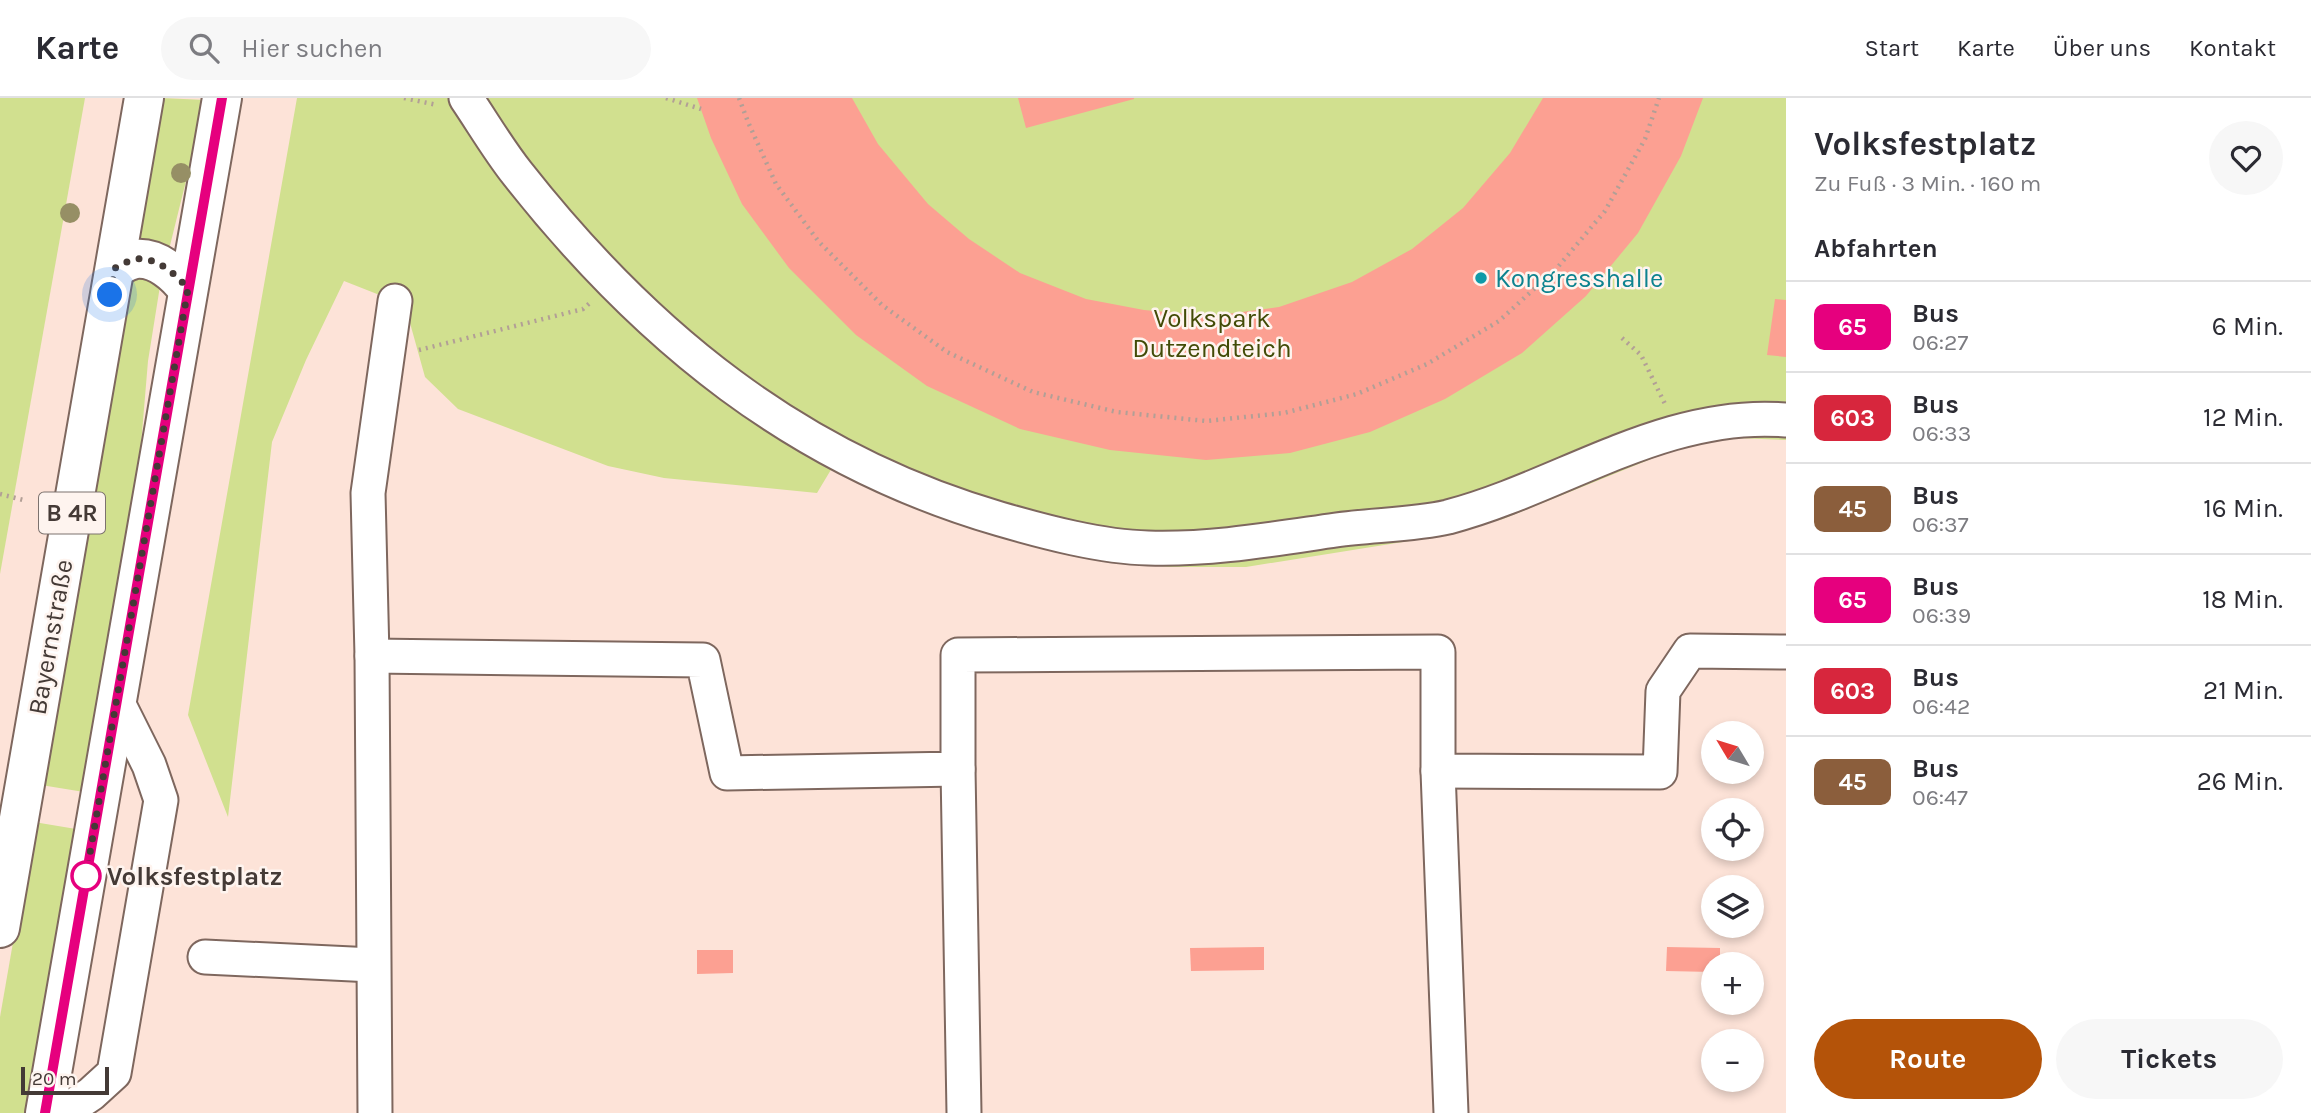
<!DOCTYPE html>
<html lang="de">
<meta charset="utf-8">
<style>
:root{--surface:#fff;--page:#f7f7f7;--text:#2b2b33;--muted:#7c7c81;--line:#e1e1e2;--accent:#b45309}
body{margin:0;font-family:Karla,sans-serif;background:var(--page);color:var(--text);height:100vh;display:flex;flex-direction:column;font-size:26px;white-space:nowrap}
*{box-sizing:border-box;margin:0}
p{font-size:23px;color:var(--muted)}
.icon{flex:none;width:38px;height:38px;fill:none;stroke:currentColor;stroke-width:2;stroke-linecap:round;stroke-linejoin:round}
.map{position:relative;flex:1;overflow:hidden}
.panel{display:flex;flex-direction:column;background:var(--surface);width:525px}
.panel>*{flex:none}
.badge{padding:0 14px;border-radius:10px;font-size:24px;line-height:46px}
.needle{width:46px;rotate:308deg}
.controls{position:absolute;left:1701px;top:623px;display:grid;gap:14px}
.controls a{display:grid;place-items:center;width:63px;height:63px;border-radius:50%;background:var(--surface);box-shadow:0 4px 10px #0003;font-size:35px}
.scale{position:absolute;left:21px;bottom:18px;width:88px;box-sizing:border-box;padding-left:7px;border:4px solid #443a36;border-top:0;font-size:19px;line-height:24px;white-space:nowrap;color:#443a36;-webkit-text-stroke:5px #fef4ef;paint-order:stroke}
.you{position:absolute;width:35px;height:35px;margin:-18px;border:5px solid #fff;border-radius:50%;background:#1a73e8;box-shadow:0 0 0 10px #1a73e833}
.map>.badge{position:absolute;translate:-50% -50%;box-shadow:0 0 0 4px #fff}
h2{padding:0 28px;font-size:26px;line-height:63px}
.round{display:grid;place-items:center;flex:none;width:74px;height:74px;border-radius:37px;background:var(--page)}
.overview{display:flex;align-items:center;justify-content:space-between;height:119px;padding:0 28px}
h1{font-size:33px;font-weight:700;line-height:52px}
.cta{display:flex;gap:14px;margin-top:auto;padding:14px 28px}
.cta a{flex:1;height:80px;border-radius:42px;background:var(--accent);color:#fff;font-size:28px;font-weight:700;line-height:80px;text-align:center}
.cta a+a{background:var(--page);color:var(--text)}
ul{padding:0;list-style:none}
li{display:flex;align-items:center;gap:21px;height:91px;padding:0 28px;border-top:2px solid var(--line)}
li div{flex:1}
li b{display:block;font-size:26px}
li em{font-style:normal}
li .badge{min-width:77px;font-weight:700;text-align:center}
header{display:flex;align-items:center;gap:42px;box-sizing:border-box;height:98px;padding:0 35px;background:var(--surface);border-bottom:2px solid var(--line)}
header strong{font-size:33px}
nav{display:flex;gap:38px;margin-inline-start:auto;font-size:24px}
.search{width:490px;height:63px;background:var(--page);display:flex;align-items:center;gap:18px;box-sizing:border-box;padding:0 24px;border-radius:38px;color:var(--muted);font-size:26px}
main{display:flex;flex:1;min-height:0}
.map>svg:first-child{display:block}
.green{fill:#d1e08f}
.building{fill:#fca092}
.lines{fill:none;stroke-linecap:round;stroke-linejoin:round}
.minor-casing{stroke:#7e675e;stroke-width:37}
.major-casing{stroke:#7e675e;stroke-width:42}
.path{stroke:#b29f96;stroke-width:4.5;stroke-dasharray:2 5;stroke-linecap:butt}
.minor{stroke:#fff;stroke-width:33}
.major{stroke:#fff;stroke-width:38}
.tree{fill:#968f65}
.line-casing{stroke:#fff;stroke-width:16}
.line{stroke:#e6007e;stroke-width:10}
.walk{stroke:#443a36;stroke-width:7;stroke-dasharray:0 12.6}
.culture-dot{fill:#0f9aa8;stroke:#fef4ef;stroke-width:2.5}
.stop-dot{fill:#fff;stroke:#e6007e;stroke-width:3.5}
.labels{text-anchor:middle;stroke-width:5;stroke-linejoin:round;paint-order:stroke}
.shield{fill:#fef4ef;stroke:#7c726e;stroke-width:2}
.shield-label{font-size:24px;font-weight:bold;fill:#443a36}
.culture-label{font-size:26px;fill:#0d838f;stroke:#fef4ef;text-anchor:start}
.park-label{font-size:26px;fill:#424b07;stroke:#fef4ef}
.street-label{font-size:26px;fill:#443a36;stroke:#fef4ef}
.stop-label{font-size:26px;font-weight:bold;fill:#443a36;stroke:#fef4ef;text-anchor:start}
</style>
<header>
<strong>Karte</strong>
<div class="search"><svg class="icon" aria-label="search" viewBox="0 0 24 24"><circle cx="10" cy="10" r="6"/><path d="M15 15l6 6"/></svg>Hier suchen</div>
<nav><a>Start</a><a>Karte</a><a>Über uns</a><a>Kontakt</a></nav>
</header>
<main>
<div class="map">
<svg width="1786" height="1015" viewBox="0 0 1786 1015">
<rect width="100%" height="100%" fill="#fde3d8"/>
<g class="green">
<path d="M0,0H85L0,476Z"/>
<path d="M161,0L206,2L160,188L148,263L135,418L84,694L41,687Z"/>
<path d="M297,0H1786V342L1736,340L1683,348L1503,421L1434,439L1246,469H1170L1090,461L1006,439L917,410L832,370L817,395L664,380L608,368L458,311L425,279L405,207L344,183L306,262L272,344L228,719L188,617Z"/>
<path d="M34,724L76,731L27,1015H0V919Z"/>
</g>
<g class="building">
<path d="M697,0H852L878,46L928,106L969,141L1020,175L1086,201L1144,212L1212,218L1279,209L1352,184L1412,151L1463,110L1510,55L1543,0H1703L1681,58L1638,135L1586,198L1522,255L1445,301L1370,334L1290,355L1206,362L1110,352L1020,331L927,288L856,237L789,170L742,106L711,40Z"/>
<path d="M1018,0H1134V1L1026,30Z"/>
<path d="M1775,201L1786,202V259L1767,257Z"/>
<path d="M1264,849V872L1191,873L1190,850Z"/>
<path d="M1667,849L1720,850V866H1713V874L1666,873Z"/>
<path d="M697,852H733V875L697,876Z"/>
</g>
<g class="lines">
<defs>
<g id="minor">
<path d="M466,0C483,25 498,51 517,75C646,239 797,362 1000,421C1045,434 1101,449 1148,450C1211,452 1273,441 1336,432C1371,427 1414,427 1448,419C1562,389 1664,312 1786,322"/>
<path d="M372,558L368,395L395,203"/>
<path d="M958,671L964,1015"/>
<path d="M1438,673L1451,1015"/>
<path d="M205,859L373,867"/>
<path d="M63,1015L91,996L114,975L161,702L149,667L116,601"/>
<path d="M375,1015L372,558L703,562L727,675L958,671V557L1438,554V673L1660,674L1663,593L1690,553L1786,554"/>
</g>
<g id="major">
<path d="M115,170C121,167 129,162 136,161C157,159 176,176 188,192"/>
<path d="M0,830L144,0"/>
<path d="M45,1015L222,0"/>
</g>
</defs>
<use href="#minor" class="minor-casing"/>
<use href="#major" class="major-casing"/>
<g class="path">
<path d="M404,0L437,7"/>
<path d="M666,0L701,11"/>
<path d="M739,0L748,24L776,86L819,144L882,207L947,254L1033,294L1117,314L1206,323L1284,315L1357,296L1427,266L1499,223L1557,170L1605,113L1645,41L1659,0"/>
<path d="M1622,240L1641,257L1665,306"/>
<path d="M419,252L583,211L591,204"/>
<path d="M0,396L27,403"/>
</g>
<use href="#minor" class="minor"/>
<use href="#major" class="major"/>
</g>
<g class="tree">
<circle cx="181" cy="75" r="10"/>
<circle cx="70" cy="115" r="10"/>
</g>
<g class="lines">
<defs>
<path id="line" d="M45,1015L222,0"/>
</defs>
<use href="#line" class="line-casing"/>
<use href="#line" class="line"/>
<path class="walk" d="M86,778L188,191C176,176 157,159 136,161C129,162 121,167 115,170L110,197"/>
</g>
<circle class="culture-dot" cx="1481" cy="180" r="7"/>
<circle class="stop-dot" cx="86" cy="778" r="14"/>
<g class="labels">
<rect class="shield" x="39" y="394.5" width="66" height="41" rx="5"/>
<g class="shield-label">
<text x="72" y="423">B 4R</text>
</g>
<g class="culture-label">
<text x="1495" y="189">Kongresshalle</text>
</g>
<g class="park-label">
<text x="1212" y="229">Volkspark<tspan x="1212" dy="30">Dutzendteich</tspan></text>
</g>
<g class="street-label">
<text transform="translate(50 539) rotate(-80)" y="9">Bayernstraße</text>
</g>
<g class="stop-label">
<text x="107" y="787">Volksfestplatz</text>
</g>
</g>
</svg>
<div class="controls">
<a><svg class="needle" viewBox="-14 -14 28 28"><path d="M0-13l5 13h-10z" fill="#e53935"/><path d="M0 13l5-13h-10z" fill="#7c7c81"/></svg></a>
<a><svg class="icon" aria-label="locate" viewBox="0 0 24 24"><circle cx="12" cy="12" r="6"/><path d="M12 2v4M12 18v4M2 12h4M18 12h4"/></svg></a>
<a><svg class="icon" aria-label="layers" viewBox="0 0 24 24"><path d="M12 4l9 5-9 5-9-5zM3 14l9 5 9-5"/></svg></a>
<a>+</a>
<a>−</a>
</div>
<div class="scale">20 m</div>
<div class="you" style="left:110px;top:197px"></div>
</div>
<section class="panel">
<div class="overview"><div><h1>Volksfestplatz</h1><p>Zu Fuß · 3 Min. · 160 m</p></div><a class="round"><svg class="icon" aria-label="heart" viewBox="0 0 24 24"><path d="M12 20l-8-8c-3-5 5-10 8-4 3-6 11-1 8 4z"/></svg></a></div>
<h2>Abfahrten</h2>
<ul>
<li><span class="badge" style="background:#e6007e;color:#fff">65</span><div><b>Bus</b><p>06:27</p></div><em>6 Min.</em></li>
<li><span class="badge" style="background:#d7263d;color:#fff">603</span><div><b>Bus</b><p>06:33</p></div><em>12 Min.</em></li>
<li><span class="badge" style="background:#8b5e3c;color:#fff">45</span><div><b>Bus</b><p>06:37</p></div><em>16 Min.</em></li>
<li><span class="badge" style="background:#e6007e;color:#fff">65</span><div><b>Bus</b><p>06:39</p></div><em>18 Min.</em></li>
<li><span class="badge" style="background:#d7263d;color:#fff">603</span><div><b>Bus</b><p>06:42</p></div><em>21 Min.</em></li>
<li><span class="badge" style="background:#8b5e3c;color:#fff">45</span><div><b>Bus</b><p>06:47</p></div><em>26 Min.</em></li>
</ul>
<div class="cta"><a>Route</a><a>Tickets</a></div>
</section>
</main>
